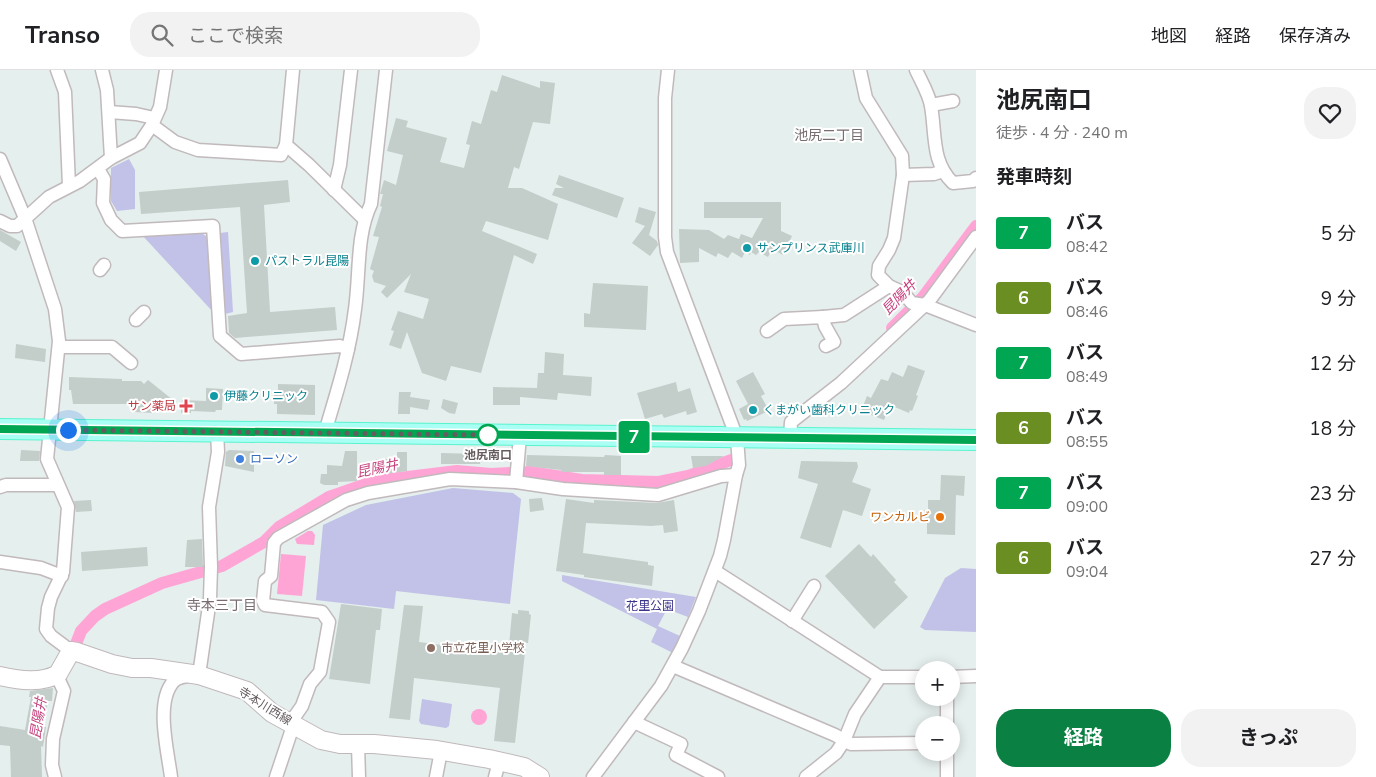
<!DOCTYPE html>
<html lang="ja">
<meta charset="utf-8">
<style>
:root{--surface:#fff;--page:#f2f2f2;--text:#202124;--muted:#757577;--line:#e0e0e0;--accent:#0b8043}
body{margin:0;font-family:"Nunito Sans","Noto Sans JP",sans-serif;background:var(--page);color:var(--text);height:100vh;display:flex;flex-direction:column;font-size:19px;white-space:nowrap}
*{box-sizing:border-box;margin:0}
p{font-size:16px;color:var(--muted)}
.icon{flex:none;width:28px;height:28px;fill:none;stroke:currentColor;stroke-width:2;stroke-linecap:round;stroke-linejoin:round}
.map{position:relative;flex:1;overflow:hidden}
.panel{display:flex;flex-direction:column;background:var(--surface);width:400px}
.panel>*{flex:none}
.badge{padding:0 10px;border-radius:4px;font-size:18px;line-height:32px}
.controls{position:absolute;left:915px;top:591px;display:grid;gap:10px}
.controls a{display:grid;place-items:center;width:45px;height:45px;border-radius:50%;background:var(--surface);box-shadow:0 2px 12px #0003;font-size:25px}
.you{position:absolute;width:25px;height:25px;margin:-12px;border:4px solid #fff;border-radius:50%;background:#1a73e8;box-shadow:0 0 0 8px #1a73e833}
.map>.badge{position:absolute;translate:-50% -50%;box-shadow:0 0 0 2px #fff}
h2{padding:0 20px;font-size:19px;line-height:45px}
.round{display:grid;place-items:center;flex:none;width:52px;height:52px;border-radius:20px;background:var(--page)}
.summary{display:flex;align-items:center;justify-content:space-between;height:85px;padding:0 20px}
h1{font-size:24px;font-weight:700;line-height:38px}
.action{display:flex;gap:10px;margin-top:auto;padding:10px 20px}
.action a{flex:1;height:58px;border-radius:20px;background:var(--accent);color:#fff;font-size:20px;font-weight:700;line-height:58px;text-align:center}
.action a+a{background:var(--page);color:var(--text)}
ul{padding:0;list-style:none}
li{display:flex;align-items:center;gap:15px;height:65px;padding:0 20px}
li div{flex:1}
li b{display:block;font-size:19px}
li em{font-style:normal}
li .badge{min-width:55px;font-weight:700;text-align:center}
header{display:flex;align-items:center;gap:30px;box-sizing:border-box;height:70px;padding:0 25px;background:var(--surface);border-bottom:1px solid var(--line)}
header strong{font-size:24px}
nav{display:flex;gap:28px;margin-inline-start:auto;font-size:18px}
.search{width:350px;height:45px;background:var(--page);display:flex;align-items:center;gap:12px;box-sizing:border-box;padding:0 18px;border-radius:20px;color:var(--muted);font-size:19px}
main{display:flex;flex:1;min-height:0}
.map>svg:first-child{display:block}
.green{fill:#c2c1e7}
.water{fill:#ffa5d5}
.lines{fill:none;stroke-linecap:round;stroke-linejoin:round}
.canal{stroke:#ffa5d5;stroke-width:12}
.building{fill:#c3cdca}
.street-casing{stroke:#c1b9bc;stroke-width:15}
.secondary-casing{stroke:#c1b8bb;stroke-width:20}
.primary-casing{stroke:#58f4ce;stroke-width:22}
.street{stroke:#fff;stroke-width:12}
.secondary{stroke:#fff;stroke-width:18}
.primary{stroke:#aafff4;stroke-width:20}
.line-casing{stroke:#fff;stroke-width:11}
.line{stroke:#00a651;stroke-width:8}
.walk{stroke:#655c60;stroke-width:5;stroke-dasharray:0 9}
.culture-dot{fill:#0f9aa8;stroke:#fff;stroke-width:2}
.health-dot{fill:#e0444e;stroke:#fff;stroke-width:2}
.stop-dot{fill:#fff;stroke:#00a651;stroke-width:2.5}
.shop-dot{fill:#3f7fe0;stroke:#fff;stroke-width:2}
.food-dot{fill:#e8710a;stroke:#fff;stroke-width:2}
.education-dot{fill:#8d6e63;stroke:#fff;stroke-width:2}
.labels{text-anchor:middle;stroke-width:4;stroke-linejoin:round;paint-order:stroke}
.culture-label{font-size:12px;fill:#0d838f;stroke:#fff;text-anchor:start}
.health-label{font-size:12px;fill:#be3a42;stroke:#fff;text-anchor:end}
.stop-label{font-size:12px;font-weight:bold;fill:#655c60;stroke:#fff}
.shop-label{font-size:12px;fill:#366cbe;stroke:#fff;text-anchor:start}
.food-label{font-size:12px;fill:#c56008;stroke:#fff;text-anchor:end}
.park-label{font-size:12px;fill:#3c358c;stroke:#fff}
.education-label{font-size:12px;fill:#785e54;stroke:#fff;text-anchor:start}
.street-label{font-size:12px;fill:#655c60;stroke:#fff}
.neighbourhood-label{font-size:14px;fill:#776d72;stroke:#fff}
.water-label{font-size:14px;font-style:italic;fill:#c6447f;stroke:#fff}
</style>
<header>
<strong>Transo</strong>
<div class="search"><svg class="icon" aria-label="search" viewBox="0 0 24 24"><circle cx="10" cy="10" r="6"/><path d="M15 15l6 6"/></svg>ここで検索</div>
<nav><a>地図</a><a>経路</a><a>保存済み</a></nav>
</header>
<main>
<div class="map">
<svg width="976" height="707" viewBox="0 0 976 707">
<rect width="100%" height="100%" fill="#e5efed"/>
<g class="green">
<path d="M129,89L135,100V139L117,141L111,131V98Z"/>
<path d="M228,162L233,242L225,244L220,163Z"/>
<path d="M201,163L206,166L208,170L214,243L142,165Z"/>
<path d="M453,418L513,423L521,429L510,534L396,521L394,539L316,530L323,455L366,435Z"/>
<path d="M961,498L976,499V562L925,560L920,557L945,508Z"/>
<path d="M562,505L696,527L688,547L667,539L658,556L680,566L673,583L651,572L657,559L562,511Z"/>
<path d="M422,629L452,634L449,656L446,658L421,654L419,651Z"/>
</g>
<g class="water">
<path d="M308,461H312L315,465L314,475L297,474L295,469Z"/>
<path d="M281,484L306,486L302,526L277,524Z"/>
<circle cx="479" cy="647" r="8"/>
</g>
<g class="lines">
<g class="canal">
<path d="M892,258L923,227L976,156"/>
<path d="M74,579L81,561L95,546L105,539L162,513L222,496L264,472L279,457L329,427L375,411L457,401L491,404L530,402L582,410L659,412L688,406L731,390"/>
</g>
</g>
<g class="building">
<path d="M502,5L540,18V11L555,13L550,54L533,52L519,99L514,97L508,118H522L558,134L548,170L486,151L482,161L537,184L533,194L514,185L481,303L451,296L446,311L422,303L407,262L401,279L389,275L394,261L391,260L398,241L423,249L429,229L404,222L411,204L387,228L381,222L386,216L374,212L372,206L374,201L370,199L379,167L373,166L382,137L380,136L383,124H380L384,110L396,115L403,85L387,81L396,48L408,51L406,57L447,68L440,92L464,98L470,75L466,74L472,51L481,54L491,20L497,22Z"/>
<path d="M559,105L624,128L617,148L552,125L555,118H564L556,114Z"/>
<path d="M288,110L290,132L264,135L270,242L335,237L337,260L235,268L229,263L228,246L247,243L240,137L141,144L139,122Z"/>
<path d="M704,132H781V161L792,166L783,185L772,179L768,187L759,182L756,185L751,182L750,185L745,182L742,188L732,182L728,188L718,183L716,187L699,178V192L680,193L679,159L709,160L724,169L728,165L739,169L741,164L752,168L763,148H704Z"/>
<path d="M639,137L656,142L649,165L657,171L658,175L650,186L632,173L645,156L635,152Z"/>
<path d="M0,160L21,172L16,181L0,171Z"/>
<path d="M593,213L648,216L646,260L584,257V243L590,244Z"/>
<path d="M16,274L46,279L45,292L15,288Z"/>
<path d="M545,282L564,284L563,305L592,307L591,326L558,323L557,330L520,327V335H493V317L537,318L538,303H544Z"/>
<path d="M908,295L925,301L916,325L918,326L912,341L910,340L909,343L890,335L884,350L861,341L867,326L871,328L881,309L888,311L892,302L903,307Z"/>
<path d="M753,302L765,324L761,326L768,339L766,340V342L747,351L746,349L744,350L739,339L748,334L736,311Z"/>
<path d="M69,307L122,309V311H141L144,314L148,310L173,330L166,338H164L154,329L153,343L135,342V334H73L71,320H69Z"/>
<path d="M676,312L678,322L690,318L697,342L687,345L686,341L664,348L662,344L645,349L637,323Z"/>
<path d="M278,314L315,315V345L277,344V334H274V322H278Z"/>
<path d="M206,318L223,319L222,340H216L215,342L191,341V343H181L182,330L206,331Z"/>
<path d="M399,322H411L410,327L430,330L428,340L410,337V344H398Z"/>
<path d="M443,329L458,333L455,344L449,343L441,338Z"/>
<path d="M21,380L40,381L39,391H20Z"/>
<path d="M229,380L254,381V402L225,396L226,382Z"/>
<path d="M345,381H357V411L338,412V415H324L320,413L321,404H327V395L342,396Z"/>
<path d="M397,382H407V401L377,405L376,389H397Z"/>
<path d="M441,383L481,384L480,394H441Z"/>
<path d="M527,385L604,387L605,385L621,386V405H604V402H561V400L526,396Z"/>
<path d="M691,386H724L706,396L693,398Z"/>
<path d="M801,391L857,392L858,397L852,412L871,419L862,446L843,440L831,478L800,468L818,414L798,408Z"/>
<path d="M941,405L965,406L964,426L956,425L955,465L927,464V453H924V440H928V430H940Z"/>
<path d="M542,428L544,440L530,442L529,429Z"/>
<path d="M566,429L594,433V430L657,433L674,430L678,461L664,463L663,455L651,456L586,453L583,483L648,492V495L654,496L652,516L584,507V505L556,501Z"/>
<path d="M91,430L92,441L76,442L74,431Z"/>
<path d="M202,469L203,497H185L187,470Z"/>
<path d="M859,474L871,487L873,484L896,510L894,512L908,527L874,559L825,506Z"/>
<path d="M147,477L148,496L82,501L81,482Z"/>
<path d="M341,534L382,539L380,560H376L370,614L329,609Z"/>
<path d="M404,535L423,536L419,572L504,583L505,576H509L512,543L518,544V540L529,541V544L531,545L528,573H526L515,673L494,671L500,618L414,608L410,650L389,648Z"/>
<path d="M53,618L52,631H48L43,657H46L43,677L41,676L42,707H11L10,676L0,675V656L25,660L31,627H29L30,621Z"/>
</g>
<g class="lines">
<defs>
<g id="street">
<path d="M57,0L65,22L69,116"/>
<path d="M102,0L107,20L111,88"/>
<path d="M293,0L286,75L309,95L364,149"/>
<path d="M860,0L866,28L902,86L903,105L894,168L889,180L879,196L878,205L889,216L902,222L912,233L925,235L976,255"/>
<path d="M916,0C921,11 929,24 931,36C936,64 931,92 953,113L973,111L976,108"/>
<path d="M931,35L953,31"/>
<path d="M109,42L136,44L154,48"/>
<path d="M152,55L175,72L198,80L281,85L286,75"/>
<path d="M0,89L25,148L55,239L59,271L47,389L68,437L63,502L51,527L48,538L46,559L51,566L71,581"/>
<path d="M98,99L104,109L103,133L111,150L122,161L213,156L220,266L241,284L340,276L348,279"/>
<path d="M903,105L934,104L943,101"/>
<path d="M334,120L340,95L351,0"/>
<path d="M0,151L10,156H17L49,127L80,111L111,88L140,73L152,55L160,37L166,0"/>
<path d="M100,200L104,195"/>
<path d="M823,247L844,245L889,216"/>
<path d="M136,250L144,242"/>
<path d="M767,261L784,249L823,247L825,256L834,272L826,276"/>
<path d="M59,277H112L131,293"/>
<path d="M325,362C337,322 350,281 355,239C360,205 356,165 371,134L386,0"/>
<path d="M790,368L791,352L841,313L929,231L976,167"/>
<path d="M516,412L520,366"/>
<path d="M0,417L6,415H57"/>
<path d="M0,492L41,498L62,506"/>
<path d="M715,501L880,607H924"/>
<path d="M792,551L814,516"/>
<path d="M673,596L835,665L851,674L924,673"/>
<path d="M951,607L976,606"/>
<path d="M634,652L681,674L676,685L718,707"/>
<path d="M947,655V628"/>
<path d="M358,675L359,707"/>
<path d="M947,682V707"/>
<path d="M55,707L52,695L53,669L64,621L56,604"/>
<path d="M171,707C168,682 155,633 173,612C179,605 190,606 199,605L210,529L211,497L209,437L218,382L217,362"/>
<path d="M276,707L292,659L293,649L302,636L310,614L320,602L329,552L322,542L265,535L263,531L265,511L271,506L274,473L278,468L346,430L368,423L450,409L516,412L563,419L658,425L721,406L736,405"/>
<path d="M436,707L441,681"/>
<path d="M495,707L499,692"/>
<path d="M593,707L661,616L682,578L699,541L720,486L724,470L736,405L739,395L737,368L667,182L665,167V28L668,0"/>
<path d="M806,707L836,683L844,671L855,644L880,607"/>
</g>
<path id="secondary" d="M0,606C19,610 40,614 58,604L71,581L77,582L112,594L132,598H151L199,605L247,621L272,643L321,670L340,674H374L437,680L489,689L524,697L540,707"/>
<path id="primary" d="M0,359L976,370"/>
</defs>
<use href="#street" class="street-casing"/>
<use href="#secondary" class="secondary-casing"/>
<use href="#primary" class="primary-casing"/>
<use href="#street" class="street"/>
<use href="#secondary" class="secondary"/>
<use href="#primary" class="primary"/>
</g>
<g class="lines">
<defs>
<path id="line" d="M0,359L976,370"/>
</defs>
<use href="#line" class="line-casing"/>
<use href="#line" class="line"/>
<path class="walk" d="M68,360L488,365"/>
</g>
<g class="culture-dot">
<circle cx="747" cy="178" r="5"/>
<circle cx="255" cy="191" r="5"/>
<circle cx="214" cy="326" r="5"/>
<circle cx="753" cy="340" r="5"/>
</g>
<path class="health-dot" d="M183.5 328.5h5v5h5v5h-5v5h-5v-5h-5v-5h5z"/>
<circle class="stop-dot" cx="488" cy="365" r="10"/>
<circle class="shop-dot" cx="240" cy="389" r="5"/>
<circle class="food-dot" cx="940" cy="447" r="5"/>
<circle class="education-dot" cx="431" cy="578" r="5"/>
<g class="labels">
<g class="culture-label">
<text x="757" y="182">サンプリンス武庫川</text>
<text x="265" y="195">パストラル昆陽</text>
<text x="224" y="330">伊藤クリニック</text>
<text x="763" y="344">くまがい歯科クリニック</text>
</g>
<g class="health-label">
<text x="176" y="340">サン薬局</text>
</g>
<g class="stop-label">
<text x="488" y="389">池尻南口</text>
</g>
<g class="shop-label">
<text x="250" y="393">ローソン</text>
</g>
<g class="food-label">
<text x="930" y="451">ワンカルビ</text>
</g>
<g class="park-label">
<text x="650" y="540">花里公園</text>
</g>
<g class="education-label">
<text x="441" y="582">市立花里小学校</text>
</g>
<g class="street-label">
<text transform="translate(265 636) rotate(32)" y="4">寺本川西線</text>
</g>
<g class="neighbourhood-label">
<text x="829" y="70">池尻二丁目</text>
<text x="222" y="540">寺本三丁目</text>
</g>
<g class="water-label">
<text transform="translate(899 227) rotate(-46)" y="5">昆陽井</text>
<text transform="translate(377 398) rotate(-12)" y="5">昆陽井</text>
<text transform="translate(38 648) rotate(-81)" y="5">昆陽井</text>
</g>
</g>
</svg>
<div class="controls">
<a>+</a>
<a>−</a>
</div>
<div class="you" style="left:68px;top:360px"></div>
<b class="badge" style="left:634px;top:367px;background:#00a651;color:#fff">7</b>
</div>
<section class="panel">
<div class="summary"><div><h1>池尻南口</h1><p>徒歩 · 4 分 · 240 m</p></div><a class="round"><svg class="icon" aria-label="heart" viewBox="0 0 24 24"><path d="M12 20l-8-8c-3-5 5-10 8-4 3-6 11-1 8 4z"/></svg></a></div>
<h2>発車時刻</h2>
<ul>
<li><span class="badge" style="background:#00a651;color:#fff">7</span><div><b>バス</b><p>08:42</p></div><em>5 分</em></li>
<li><span class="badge" style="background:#6b8e23;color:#fff">6</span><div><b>バス</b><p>08:46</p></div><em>9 分</em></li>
<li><span class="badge" style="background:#00a651;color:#fff">7</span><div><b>バス</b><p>08:49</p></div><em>12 分</em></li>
<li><span class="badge" style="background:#6b8e23;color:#fff">6</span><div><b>バス</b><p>08:55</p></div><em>18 分</em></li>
<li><span class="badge" style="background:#00a651;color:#fff">7</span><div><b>バス</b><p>09:00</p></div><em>23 分</em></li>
<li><span class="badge" style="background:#6b8e23;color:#fff">6</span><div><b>バス</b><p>09:04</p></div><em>27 分</em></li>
</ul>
<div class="action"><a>経路</a><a>きっぷ</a></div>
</section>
</main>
